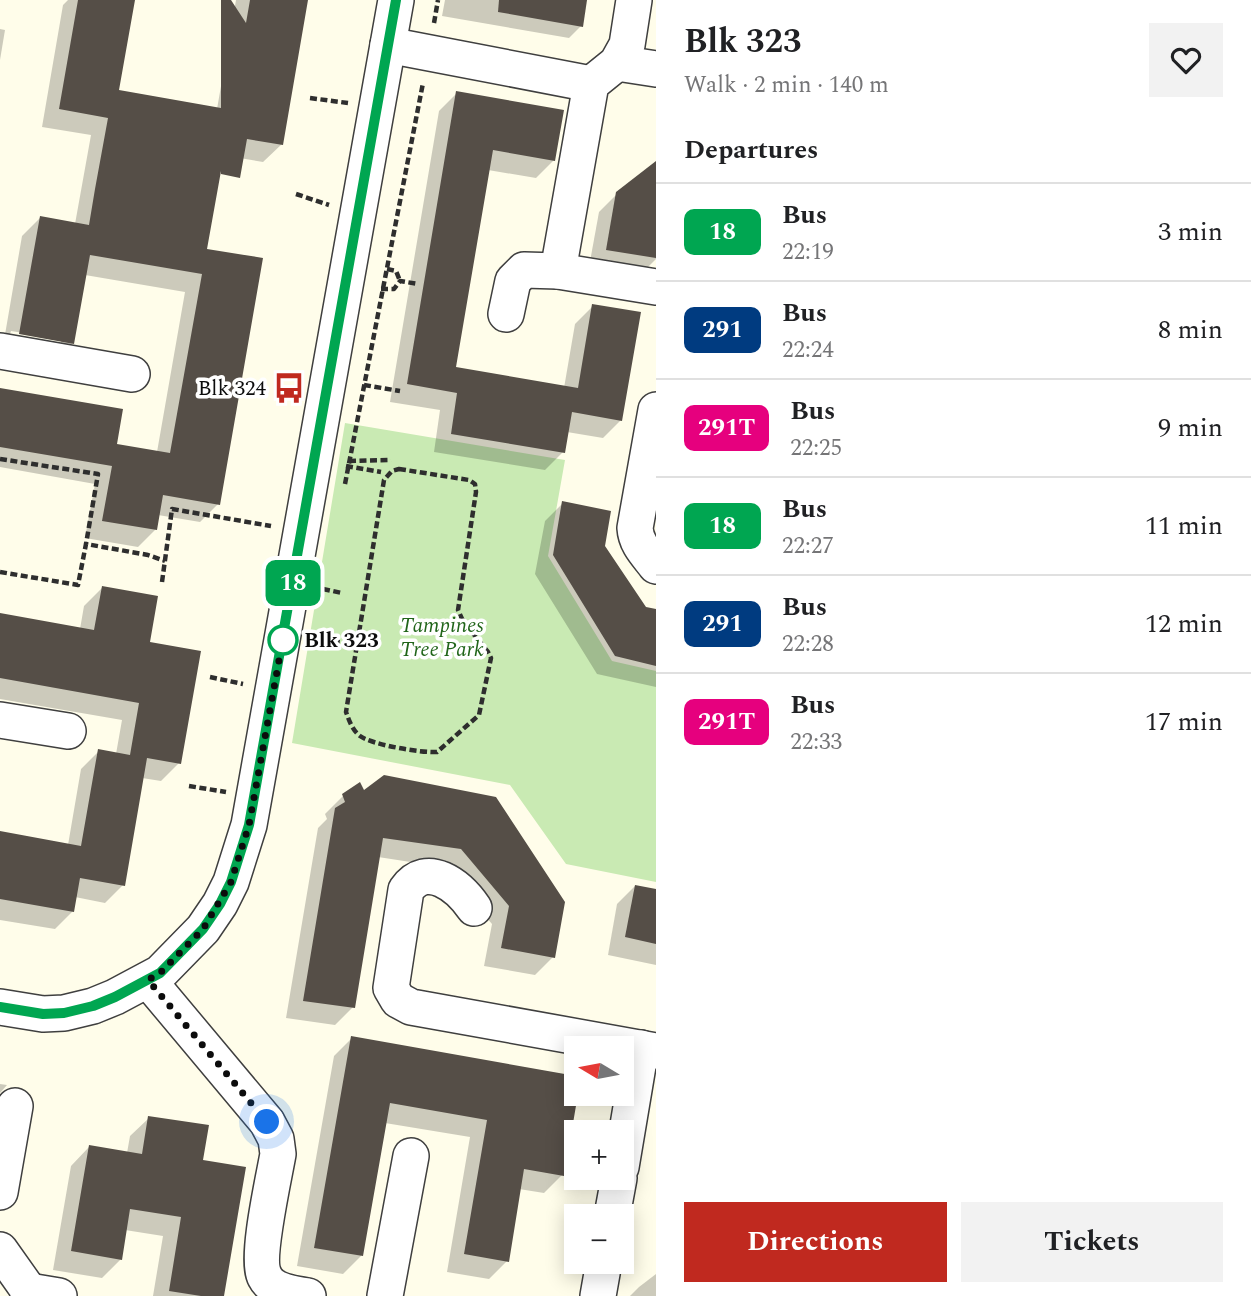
<!DOCTYPE html>
<meta charset="utf-8">
<style>
:root{--surface:#fff;--page:#f2f2f2;--text:#202124;--muted:#757577;--line:#e0e0e0;--accent:#c0291f}
body{margin:0;font-family:Spectral,serif;background:var(--page);color:var(--text);height:100vh;display:flex;flex-direction:column;font-size:26px;white-space:nowrap}
*{box-sizing:border-box;margin:0}
p{font-size:23px;color:var(--muted)}
.icon{flex:none;width:38px;height:38px;fill:none;stroke:currentColor;stroke-width:2;stroke-linecap:round;stroke-linejoin:round}
.map{position:relative;flex:1;overflow:hidden}
.details{display:flex;flex-direction:column;background:var(--surface);width:595px}
.details>*{flex:none}
.badge{padding:0 14px;border-radius:10px;font-size:24px;line-height:46px}
.needle{width:46px;rotate:280deg}
.buttons{position:absolute;left:564px;top:1036px;display:grid;gap:14px}
.buttons a{display:grid;place-items:center;width:70px;height:70px;border-radius:0px;background:var(--surface);box-shadow:0 4px 18px #0003;font-size:35px}
.you{position:absolute;width:35px;height:35px;margin:-18px;border:5px solid #fff;border-radius:50%;background:#1a73e8;box-shadow:0 0 0 10px #1a73e833}
.map>.badge{position:absolute;translate:-50% -50%;box-shadow:0 0 0 4px #fff}
h2{padding:0 28px;font-size:26px;line-height:63px}
.round{display:grid;place-items:center;flex:none;width:74px;height:74px;border-radius:0px;background:var(--page)}
.head{display:flex;align-items:center;justify-content:space-between;height:119px;padding:0 28px}
h1{font-size:33px;font-weight:700;line-height:52px}
.primary-button{display:flex;gap:14px;margin-top:auto;padding:14px 28px}
.primary-button a{flex:1;height:80px;border-radius:0px;background:var(--accent);color:#fff;font-size:28px;font-weight:700;line-height:80px;text-align:center}
.primary-button a+a{background:var(--page);color:var(--text)}
ul{padding:0;list-style:none}
li{display:flex;align-items:center;gap:21px;height:98px;padding:0 28px;border-top:2px solid var(--line)}
li div{flex:1}
li b{display:block;font-size:26px}
li em{font-style:normal}
li .badge{min-width:77px;font-weight:700;text-align:center}
main{display:flex;flex:1;min-height:0}
.map>svg:first-child{display:block}
.green{fill:#c9eab3}
.shadow{fill:#0003;fill-rule:evenodd}
.building{fill:#554e47}
.lines{fill:none;stroke-linecap:round;stroke-linejoin:round}
.minor-casing{stroke:#3f3f3f;stroke-width:38}
.path{stroke:#2e2e2e;stroke-width:4.5;stroke-dasharray:7 3.5;stroke-linecap:butt}
.minor{stroke:#fff;stroke-width:35}
.line-casing{stroke:#fff;stroke-width:16}
.line{stroke:#00a651;stroke-width:10}
.walk{stroke:#0c0c0c;stroke-width:7;stroke-dasharray:0 12.6}
.stop-dot{fill:#fff;stroke:#00a651;stroke-width:3.5}
.labels{text-anchor:middle;stroke-width:7;stroke-linejoin:round;paint-order:stroke}
.poi-label{font-size:21px;fill:#0c0c0c;stroke:#fff;text-anchor:end}
.park-label{font-size:21px;font-style:italic;fill:#21651a;stroke:#fff}
.stop-label{font-size:21px;font-weight:bold;fill:#0c0c0c;stroke:#fff;text-anchor:start}
</style>
<main>
<div class="map">
<svg width="656" height="1296" viewBox="0 0 656 1296">
<rect width="100%" height="100%" fill="#fffdea"/>
<path class="green" d="M345,423L565,460L548,556L612,661L656,671V882L566,864L510,785L292,743Z"/>
<g class="shadow">
<path d="M68,0H133L117,91L217,109L236,0H307L282,144L263,162L222,155L205,250L218,504L200,522L158,515L156,529L138,547L85,538L95,484L0,467V389L115,445L157,452L185,292L85,275L73,343L55,361L2,352L22,236L40,218L75,224L91,135L42,127L63,5ZM11,331L61,339V343L10,334Z"/>
<path d="M445,0H586L581,26L569,38L442,16Z"/>
<path d="M0,29L5,30L0,60Z"/>
<path d="M457,93L554,160L536,178L488,170L454,369L564,388L575,324L593,306L621,420L603,438L567,432L563,452L545,470L434,452L440,410L390,402L439,111Z"/>
<path d="M656,164V259L639,276L589,267L599,212L617,194Z"/>
<path d="M563,503L603,547L645,609L656,611V687L597,674L535,574L545,521Z"/>
<path d="M102,588L148,643L179,763L161,781L142,778L123,885L105,903L75,897L73,911L55,929L0,920V833L68,845L81,769L99,751L116,754L122,720L0,699V615L80,629L84,606Z"/>
<path d="M364,793L495,799L553,957L535,975L484,966L492,924L443,867L378,857L353,1007L335,1025L286,1018L318,828L327,819L325,814L343,796Z"/>
<path d="M635,886L656,890V965L608,955L617,904Z"/>
<path d="M352,1038L576,1094L562,1175L544,1193L519,1189L507,1261L489,1279L447,1272L470,1137L385,1123L361,1256L343,1274L297,1266L334,1056Z"/>
<path d="M0,1084L7,1085L0,1093Z"/>
<path d="M149,1118L222,1296H153L163,1236L125,1230L121,1259L102,1278L53,1270L71,1166L89,1147L127,1153L130,1136Z"/>
<path d="M656,1274V1296H630L639,1287Z"/>
</g>
<g class="building">
<path d="M78,0H135L119,90L221,108V0H231L246,23L250,0H308L283,145L247,139L240,178L221,174V171L207,249L263,258L220,505L163,495L157,530L102,521L112,466L0,447V388L123,409L117,444L170,453L202,274L90,255L74,344L19,334L40,216L89,225L95,189L108,118L59,109Z"/>
<path d="M499,0H587L583,27L498,12Z"/>
<path d="M456,91L564,110L555,161L493,150L456,367L578,388L592,304L641,312L622,421L572,412L565,453L451,434L457,393L407,384Z"/>
<path d="M656,161V258L606,250L616,192Z"/>
<path d="M562,501L611,511L605,546L646,607L656,609V666L615,656L553,555Z"/>
<path d="M102,586L158,596L150,642L201,651L181,764L147,758L125,886L80,878L74,912L0,899V831L81,846L98,749L130,755L139,703L0,678V613L94,630Z"/>
<path d="M384,775L496,797L565,902L555,958L501,948L509,906L461,849L383,838L355,1008L303,1001L335,808L345,802L342,794L360,782L364,790Z"/>
<path d="M635,885L656,889V944L625,937Z"/>
<path d="M351,1036L576,1076V1094H578L564,1176L524,1169L509,1262L464,1254L487,1120L390,1103L363,1256L314,1248Z"/>
<path d="M148,1116L209,1125L203,1160L246,1167L224,1296H201L169,1291L181,1217L130,1209L122,1260L71,1251L89,1145L142,1154Z"/>
</g>
<g class="lines">
<defs>
<g id="minor">
<path d="M388,45L591,84"/>
<path d="M617,63L656,69"/>
<path d="M558,271L591,84L617,63L627,45L634,0"/>
<path d="M506,314L513,281L524,270L558,271L656,287"/>
<path d="M0,351L132,374"/>
<path d="M656,410L635,528C636,544 647,554 656,566"/>
<path d="M0,720L68,731"/>
<path d="M474,908C459,886 427,860 406,890L391,988L398,1000L411,1007L656,1051"/>
<path d="M148,980L267,1122L276,1139L278,1154C274,1177 255,1260 265,1277C272,1291 294,1294 308,1296"/>
<path d="M0,1007L43,1014L64,1013L93,1006L115,997L160,973L203,929L220,904L231,882L249,825L396,0"/>
<path d="M621,1167L641,1048"/>
<path d="M0,1192L15,1106"/>
<path d="M612,1216L619,1178"/>
<path d="M0,1250L29,1291L28,1296"/>
<path d="M29,1291L59,1296"/>
<path d="M385,1296L411,1156"/>
<path d="M598,1296L604,1262"/>
</g>
</defs>
<use href="#minor" class="minor-casing"/>
<g class="path">
<path d="M434,23L438,0"/>
<path d="M310,98L348,103"/>
<path d="M296,194L329,205"/>
<path d="M387,269L396,271L400,281"/>
<path d="M381,289H394L400,281L418,284"/>
<path d="M364,385L400,391"/>
<path d="M0,459L98,474L86,544"/>
<path d="M349,461L391,460"/>
<path d="M346,466L381,472"/>
<path d="M399,469L469,480L475,484L476,492L458,610L463,621L488,652L491,658L479,715L437,752C422,753 372,745 360,736C352,730 349,720 346,712L384,480L392,471Z"/>
<path d="M345,484L423,83"/>
<path d="M0,572L78,585L86,544L148,555L165,561"/>
<path d="M162,582L172,509L271,526"/>
<path d="M323,589L342,593"/>
<path d="M312,638L355,644"/>
<path d="M210,677L243,684"/>
<path d="M189,786L226,792"/>
</g>
<use href="#minor" class="minor"/>
</g>
<g class="lines">
<defs>
<path id="line" d="M0,1007L43,1014L64,1013L93,1006L115,997L160,973L203,929L220,904L231,882L249,825L396,0"/>
</defs>
<use href="#line" class="line-casing"/>
<use href="#line" class="line"/>
<path class="walk" d="M267,1122L148,980L160,973L203,929L231,882L249,825L284,633L283,640"/>
</g>
<defs>
<symbol id="bus-bare" viewBox="-9 -9 18 18"><path d="M-5-6H5V4H4V6H2V4H-2V6H-4V4H-5ZM-3.5-4V0h7V-4ZM-3.5 1.2v1.5H-2V1.2ZM2 1.2v1.5H3.5V1.2Z" fill="#c0291f" stroke="#fff" stroke-width="2.5" paint-order="stroke"/></symbol>
</defs>
<g fill-rule="evenodd">
<use href="#bus-bare" x="267" y="366" width="44" height="44"/>
</g>
<circle class="stop-dot" cx="283" cy="640" r="14"/>
<g class="labels">
<g class="poi-label">
<text x="266" y="395">Blk 324</text>
</g>
<g class="park-label">
<text x="442" y="632">Tampines<tspan x="442" dy="24">Tree Park</tspan></text>
</g>
<g class="stop-label">
<text x="304" y="647">Blk 323</text>
</g>
</g>
</svg>
<div class="buttons">
<a><svg class="needle" viewBox="-14 -14 28 28"><path d="M0-13l5 13h-10z" fill="#e53935"/><path d="M0 13l5-13h-10z" fill="#757577"/></svg></a>
<a>+</a>
<a>−</a>
</div>
<div class="you" style="left:267px;top:1122px"></div>
<b class="badge" style="left:293px;top:583px;background:#00a651;color:#fff">18</b>
</div>
<section class="details">
<div class="head"><div><h1>Blk 323</h1><p>Walk · 2 min · 140 m</p></div><a class="round"><svg class="icon" aria-label="heart" viewBox="0 0 24 24"><path d="M12 20l-8-8c-3-5 5-10 8-4 3-6 11-1 8 4z"/></svg></a></div>
<h2>Departures</h2>
<ul>
<li><span class="badge" style="background:#00a651;color:#fff">18</span><div><b>Bus</b><p>22:19</p></div><em>3 min</em></li>
<li><span class="badge" style="background:#003b80;color:#fff">291</span><div><b>Bus</b><p>22:24</p></div><em>8 min</em></li>
<li><span class="badge" style="background:#e6007e;color:#fff">291T</span><div><b>Bus</b><p>22:25</p></div><em>9 min</em></li>
<li><span class="badge" style="background:#00a651;color:#fff">18</span><div><b>Bus</b><p>22:27</p></div><em>11 min</em></li>
<li><span class="badge" style="background:#003b80;color:#fff">291</span><div><b>Bus</b><p>22:28</p></div><em>12 min</em></li>
<li><span class="badge" style="background:#e6007e;color:#fff">291T</span><div><b>Bus</b><p>22:33</p></div><em>17 min</em></li>
</ul>
<div class="primary-button"><a>Directions</a><a>Tickets</a></div>
</section>
</main>
